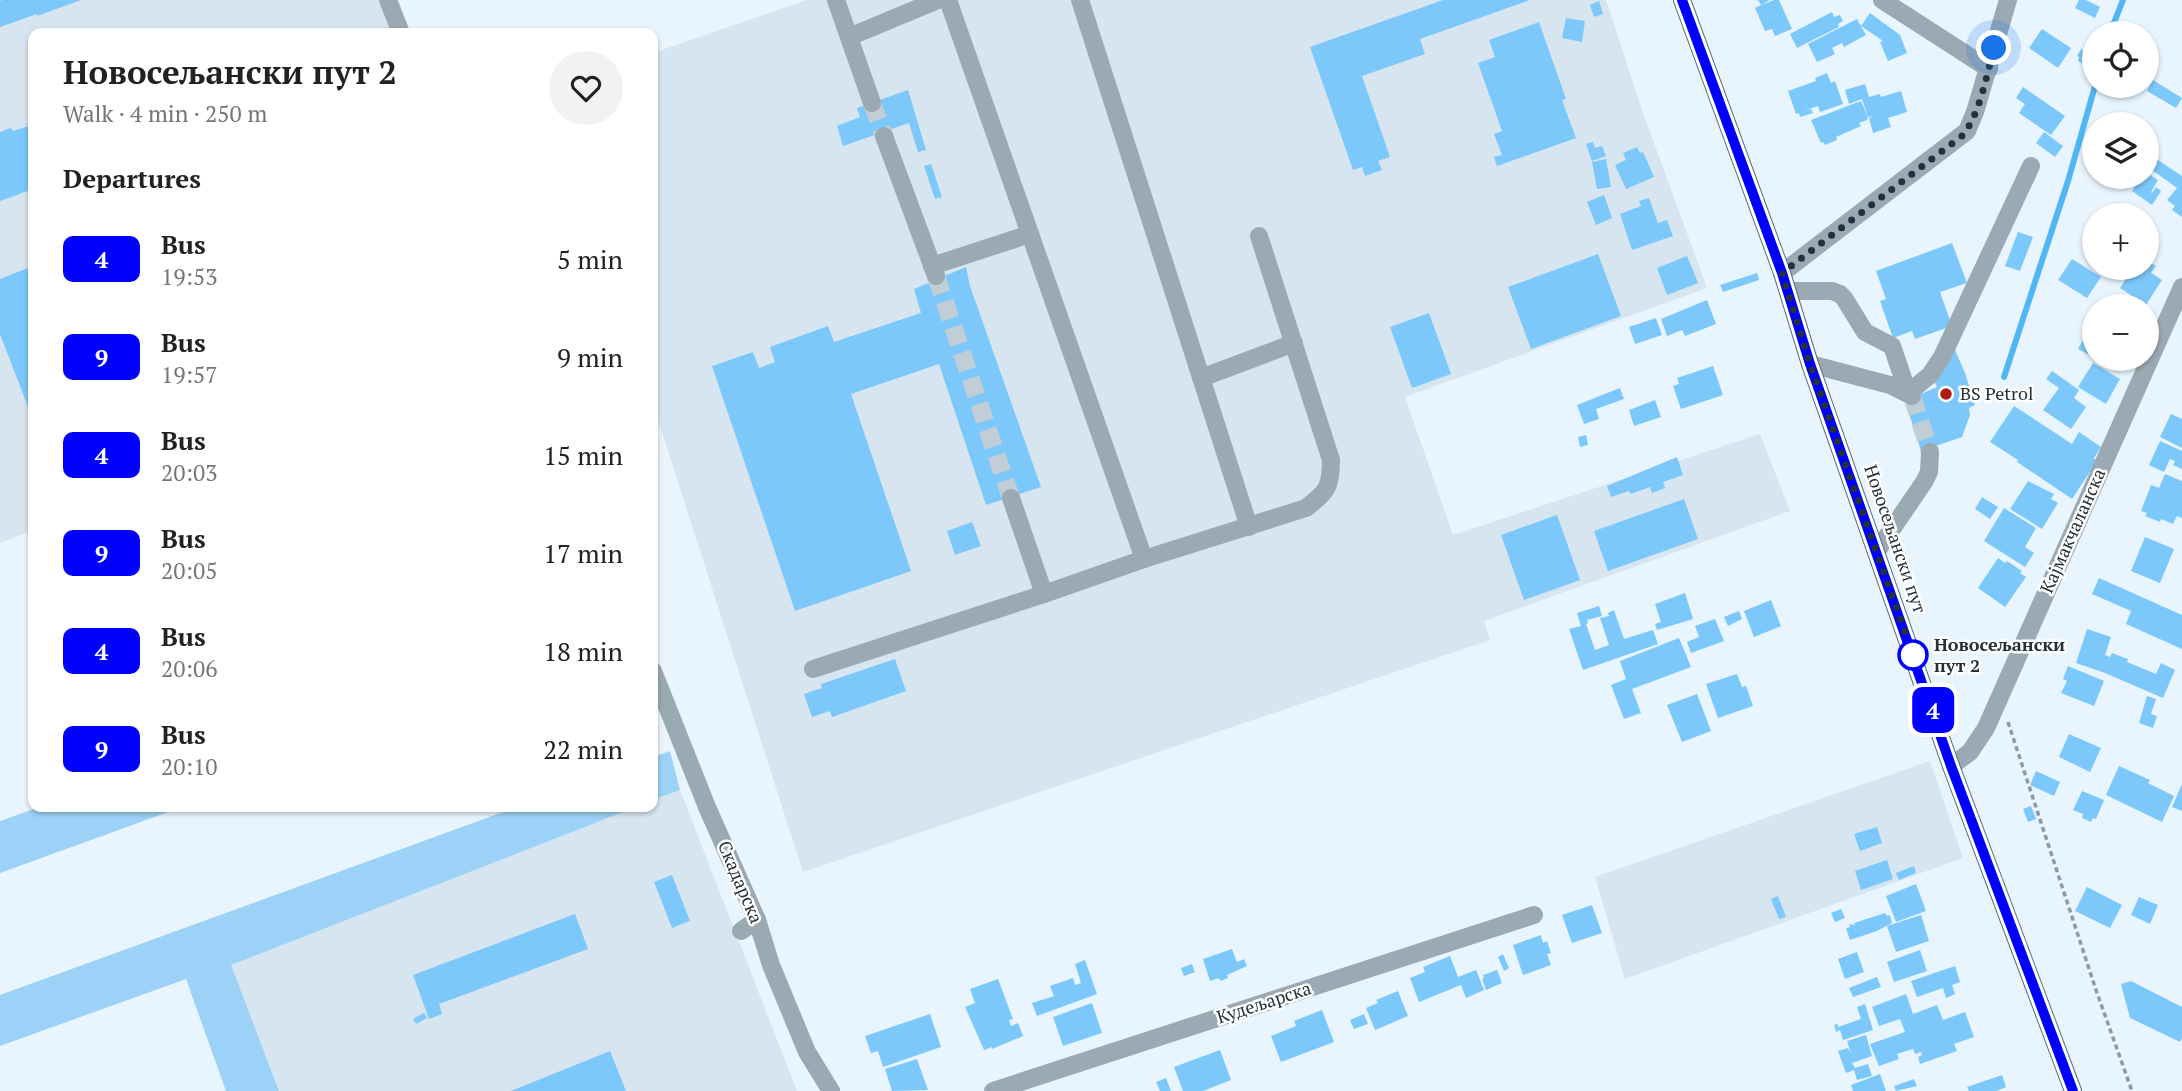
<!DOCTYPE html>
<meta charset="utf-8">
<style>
:root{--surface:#fff;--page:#f2f2f2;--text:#222;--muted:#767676}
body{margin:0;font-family:"PT Serif",serif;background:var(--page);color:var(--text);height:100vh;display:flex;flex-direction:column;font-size:26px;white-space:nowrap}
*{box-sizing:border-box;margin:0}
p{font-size:23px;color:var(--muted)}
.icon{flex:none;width:38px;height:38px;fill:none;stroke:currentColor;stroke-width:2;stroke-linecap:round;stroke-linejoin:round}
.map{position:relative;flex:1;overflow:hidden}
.panel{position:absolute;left:28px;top:28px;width:630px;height:784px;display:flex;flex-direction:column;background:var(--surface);border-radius:14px;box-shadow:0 2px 5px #0004}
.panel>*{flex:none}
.badge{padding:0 14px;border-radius:10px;font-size:24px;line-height:46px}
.controls{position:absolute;left:2082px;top:21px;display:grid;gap:14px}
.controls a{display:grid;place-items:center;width:77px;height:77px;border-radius:50%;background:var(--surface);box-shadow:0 2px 5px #0004;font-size:35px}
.you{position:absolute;width:35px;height:35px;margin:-18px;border:5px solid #fff;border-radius:50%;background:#1a73e8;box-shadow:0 0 0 10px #1a73e833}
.map>.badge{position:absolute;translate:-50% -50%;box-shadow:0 0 0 4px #fff}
h2{padding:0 35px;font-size:26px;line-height:63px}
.round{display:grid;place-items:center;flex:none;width:74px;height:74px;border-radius:37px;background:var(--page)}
.overview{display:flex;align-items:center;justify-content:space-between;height:119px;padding:0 35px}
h1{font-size:33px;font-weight:700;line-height:52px}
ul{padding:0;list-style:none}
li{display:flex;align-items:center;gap:21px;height:98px;padding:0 35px}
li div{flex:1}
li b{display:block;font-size:26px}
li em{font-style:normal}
li .badge{min-width:77px;font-weight:700;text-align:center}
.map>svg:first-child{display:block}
.built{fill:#d6e5f0}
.green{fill:#9cd2f7}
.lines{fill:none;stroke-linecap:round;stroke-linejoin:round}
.stream{stroke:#51b6f3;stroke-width:6}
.building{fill:#7dc8fa}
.minor-tunnel{stroke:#c1ced8;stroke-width:18;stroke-dasharray:18 9;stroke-linecap:butt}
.path{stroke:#8d9aa3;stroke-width:3.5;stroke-dasharray:5 3.5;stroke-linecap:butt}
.minor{stroke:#9ba9b3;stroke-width:18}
.major{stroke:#526c7d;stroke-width:18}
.line-casing{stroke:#fff;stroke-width:16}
.line{stroke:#00f;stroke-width:10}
.walk{stroke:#24313a;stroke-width:7;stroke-dasharray:0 12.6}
.poi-dot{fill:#ac1b15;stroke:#fff;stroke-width:2.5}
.stop-dot{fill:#fff;stroke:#00f;stroke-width:3.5}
.labels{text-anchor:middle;stroke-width:5;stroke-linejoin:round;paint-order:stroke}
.poi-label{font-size:18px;fill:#24313a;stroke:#fff;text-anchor:start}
.street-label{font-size:18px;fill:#24313a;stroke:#fff}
.stop-label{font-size:18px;font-weight:bold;fill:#24313a;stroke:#fff;text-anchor:start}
</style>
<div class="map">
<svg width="2182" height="1091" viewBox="0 0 2182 1091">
<rect width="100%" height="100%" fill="#e8f5ff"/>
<g class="built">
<path d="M0,0H379L392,33H33V530L0,543Z"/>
<path d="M807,0H1606L1642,110L1707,288L1405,397L1453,535L1760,434L1790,511L1484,621L1490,640L803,872L653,404V53Z"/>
<path d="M1930,761L1963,858L1625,979L1595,877Z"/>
<path d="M680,790L797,1091H279L230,965L636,807H653V800Z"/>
</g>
<g class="green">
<path d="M670,751L680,790L653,800V757Z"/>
<path d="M40,807H182L0,873V821Z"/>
<path d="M517,807H636L231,965L279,1091H226L186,979L0,1046V995Z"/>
</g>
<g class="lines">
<g class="stream">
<path d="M2110,33L2123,0"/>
<path d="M2004,377L2068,181L2095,86"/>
</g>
</g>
<g class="building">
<path d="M81,0L37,16V14L0,27V1L2,0Z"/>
<path d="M1443,0H1530L1420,39L1425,54L1362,76L1390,157L1378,161L1382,170L1365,176L1362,167L1353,170L1310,47Z"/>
<path d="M1758,0H1770L1761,5L1774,0H1779L1792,29L1775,36L1772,29L1765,31L1755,8L1761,5Z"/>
<path d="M2079,0H2086L2100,7L2095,18L2075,8Z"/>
<path d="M1599,1L1603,14L1594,17L1590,5Z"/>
<path d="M1832,12L1834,17L1840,15L1843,21L1838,24L1839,27L1797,48L1790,34Z"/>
<path d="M1870,13L1900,35L1907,53L1888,61L1880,42L1883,41L1861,26Z"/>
<path d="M1566,18L1585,21L1582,42L1562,38Z"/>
<path d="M1857,19L1866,35L1844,47L1842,43L1832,48L1835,54L1817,62L1808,44Z"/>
<path d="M1539,22L1566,99L1562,100L1576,138L1497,166L1494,157L1502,155L1494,134L1502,131L1478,63L1495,57L1489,40Z"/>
<path d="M2042,29L2071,48L2058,68L2029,48Z"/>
<path d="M2081,49L2093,55L2087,66L2078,61L2079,57L2077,56Z"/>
<path d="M1827,73L1831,83L1835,81L1843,104L1820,112L1818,106L1803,111L1811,109L1813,113L1800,117L1799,113L1796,114L1788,91L1816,81L1815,78Z"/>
<path d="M2153,80L2182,98L2176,108L2147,91Z"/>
<path d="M1865,84L1869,97L1880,94L1881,97L1901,91L1907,112L1888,118L1891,127L1873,133L1869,118L1873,116L1868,117L1862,99L1849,104L1845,90Z"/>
<path d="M2023,87L2065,116L2051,135L2019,113L2025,104L2016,98Z"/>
<path d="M908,90L926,150L918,152L909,123L843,146L837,126L860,117L857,108Z"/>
<path d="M1861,101L1868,117L1867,120L1859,123L1861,126L1836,137L1837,140L1825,145L1823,142L1821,143L1811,120Z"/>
<path d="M29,126L33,138V189L0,201V132L11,128L13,131Z"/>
<path d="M2044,132L2063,146L2055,157L2036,143Z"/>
<path d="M1593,142L1595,148L1602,146L1606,156L1592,161L1586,144Z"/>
<path d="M1637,147L1640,153L1643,152L1654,177L1626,189L1615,165L1626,160L1623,153Z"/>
<path d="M2155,158L2182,176V217L2172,210L2175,206L2167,200L2177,188L2148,167Z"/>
<path d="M1606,159L1611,187L1597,189L1592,162Z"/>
<path d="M931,164L942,197L935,199L924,166Z"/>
<path d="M2150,175L2158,180L2151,192L2152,193L2156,187L2161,191L2152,205L2132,191L2141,177H2149Z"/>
<path d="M1604,195L1612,218L1596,225L1587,202Z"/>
<path d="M1649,198L1658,223L1667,220L1673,236L1632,250L1620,214L1641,206L1639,201Z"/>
<path d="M2018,232L2033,237L2020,271L2005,266Z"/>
<path d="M1952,243L1967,283L1940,292L1952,326L1915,339L1912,331L1893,338L1880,301L1886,299L1876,271Z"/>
<path d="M1598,254L1621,316L1531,349L1508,287Z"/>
<path d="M1687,256L1698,283L1667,295L1657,268Z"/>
<path d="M2072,259L2101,277L2087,298L2058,280Z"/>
<path d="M2147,261L2156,266L2151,273L2162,280L2146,305L2120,288L2133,268H2147Z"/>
<path d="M33,266V420L0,334V279Z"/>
<path d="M966,267L970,286L1041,487L986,505L939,364L851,394L911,571L795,611L712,366L753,352L759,368L775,362L770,347L828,326L834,342L921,313L914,289Z"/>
<path d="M1757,273L1759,280L1723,292L1720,285Z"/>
<path d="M1707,300L1716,324L1685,336L1682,330L1667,336L1661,319Z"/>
<path d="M1429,313L1451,374L1412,388L1390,327Z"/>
<path d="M1656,318L1662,335L1635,344L1629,327Z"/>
<path d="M2095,319V358L2078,349Z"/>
<path d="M1953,345L1965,373L1975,405L1969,408L1970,415L1962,437L1921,451L1905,401L1937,387L1934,381Z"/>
<path d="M2093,363L2120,379L2106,404L2078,387Z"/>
<path d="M1713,366L1723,395L1681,409L1673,386L1679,384L1677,378Z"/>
<path d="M2052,371L2079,390L2074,398L2086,407L2071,429L2043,410L2059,388L2046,379Z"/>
<path d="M1620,388L1624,399L1596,409L1599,419L1584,424L1577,405Z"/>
<path d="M1655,400L1661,417L1634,426L1629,410Z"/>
<path d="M2014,406L2072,444L2079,432L2101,447L2094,458L2097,461L2072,499L2017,462L2018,460L1990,442Z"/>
<path d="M2171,414L2182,419V448L2160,437Z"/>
<path d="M1586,435L1588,445L1580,447L1578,437Z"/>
<path d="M2160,441L2182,451V469L2173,465L2175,461L2170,459L2164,472L2149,465Z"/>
<path d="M1677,457L1683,475L1663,482L1665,488L1652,493L1650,487L1631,494L1629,491L1611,497L1607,486Z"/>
<path d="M2165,474L2182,481V518L2177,516L2173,524L2161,519L2160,522L2145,516L2147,513L2141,511L2151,485L2159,488Z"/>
<path d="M2028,481L2054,494L2051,499L2058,503L2042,529L2010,509Z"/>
<path d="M1982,497L1998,507L1990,519L1975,509Z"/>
<path d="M1684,499L1698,539L1608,571L1594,531Z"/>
<path d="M2004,508L2036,528L2025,547L2034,553L2025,567L1984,541Z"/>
<path d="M1557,515L1580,580L1524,600L1501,535Z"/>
<path d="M972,522L981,546L955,555L947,531Z"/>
<path d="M2145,537L2174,549L2160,583L2131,571Z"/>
<path d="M1998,558L2005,563L2007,561L2022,571L2020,573L2026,577L2005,607L1978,588Z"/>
<path d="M2099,578L2182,615V649L2126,624L2131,611L2092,594Z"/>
<path d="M1685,593L1693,619L1657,630L1655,624L1661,622L1655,604Z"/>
<path d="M1771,600L1781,626L1754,637L1744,611Z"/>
<path d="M1599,606L1602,616L1587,620L1588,623L1586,624L1595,650L1609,645L1600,618L1609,616L1608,613L1614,610L1624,639L1653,630L1658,644L1583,670L1569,629L1581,626L1577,613Z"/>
<path d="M1739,611L1742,619L1728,626L1724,617Z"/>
<path d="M1715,619L1724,641L1691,653L1687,642L1699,637L1695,626Z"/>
<path d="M2087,629L2111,637L2105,655L2110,657L2112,653L2128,659L2127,662L2156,674L2161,663L2175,670L2163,698L2105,673L2076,663Z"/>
<path d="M1679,638L1691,667L1632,689L1641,713L1624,719L1611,685L1626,679L1620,661Z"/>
<path d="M895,659L906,691L832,717L830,711L812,717L804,694L822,688L821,684Z"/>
<path d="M2068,666L2104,681L2094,706L2061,693L2067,681L2063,679Z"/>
<path d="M1737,674L1742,687L1746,686L1753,706L1718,718L1706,684Z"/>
<path d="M1697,694L1711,731L1682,742L1667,705Z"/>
<path d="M2147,696L2156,699L2151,714L2157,716L2153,728L2139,723Z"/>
<path d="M2069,734L2101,748L2090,772L2059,757Z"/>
<path d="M2119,766L2150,780L2148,783L2174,796L2162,822L2106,795Z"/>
<path d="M2036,771L2060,782L2054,796L2030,785Z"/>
<path d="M2182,784V811L2172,807Z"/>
<path d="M2082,791L2104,800L2096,819L2093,818L2091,822L2082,818L2083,814L2073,810Z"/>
<path d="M2031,806L2036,819L2028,822L2023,809Z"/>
<path d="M1877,827L1882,843L1860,851L1854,834Z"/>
<path d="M1887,860L1893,879L1861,890L1855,871Z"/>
<path d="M1914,866L1916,873L1899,880L1896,873Z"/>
<path d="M672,875L690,921L672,928L654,882Z"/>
<path d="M1916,884L1926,911L1896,922L1886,896Z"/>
<path d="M2087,887L2122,905L2110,928L2075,911Z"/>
<path d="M1778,896L1786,917L1779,919L1771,899Z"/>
<path d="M2139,897L2158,905L2150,924L2131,915Z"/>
<path d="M1592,905L1602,933L1572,943L1562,915Z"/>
<path d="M1841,909L1845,918L1835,922L1831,913Z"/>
<path d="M1885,913L1887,916L1890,915L1892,923L1877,931L1850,940L1846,928L1850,927L1849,924L1855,925L1854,923Z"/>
<path d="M575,914L588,949L439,1004L442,1014L429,1019L413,975Z"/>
<path d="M1921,915L1929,941L1896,952L1887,926Z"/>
<path d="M1541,935L1543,943L1547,941L1551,953L1547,954L1551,965L1523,975L1513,945Z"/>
<path d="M1232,949L1237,962L1244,959L1247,966L1227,975L1228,978L1220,981L1219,978L1210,981L1203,959Z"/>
<path d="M1920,950L1927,971L1894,982L1887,962Z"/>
<path d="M1857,952L1864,972L1845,979L1838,959Z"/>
<path d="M1503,954L1509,968L1504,971L1498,957Z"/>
<path d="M1450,956L1458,977L1476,970L1484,990L1466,998L1461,985L1419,1002L1410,978L1425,972L1423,967Z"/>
<path d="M1085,960L1097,994L1037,1016L1032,1003L1054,996L1050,986L1073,978L1075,985L1081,983L1075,964Z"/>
<path d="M1192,964L1195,972L1184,976L1181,968Z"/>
<path d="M1955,966L1960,982L1952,985L1955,994L1946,998L1943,988L1917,997L1911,981Z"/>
<path d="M1497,970L1502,983L1486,990L1482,979L1484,978L1483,975Z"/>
<path d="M1877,977L1881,987L1853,997L1849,988Z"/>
<path d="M998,979L1013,1019L1009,1020L1011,1026L1018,1023L1023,1036L992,1049V1047L984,1050L965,1007L975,1003L970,989Z"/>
<path d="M2131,981L2182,1007V1038L2180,1042L2130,1018L2121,984Z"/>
<path d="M1398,991L1408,1016L1375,1030L1366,1008L1378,1003L1376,1000Z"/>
<path d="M1906,994L1913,1014L1937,1005L1943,1020L1965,1012L1974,1037L1954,1044L1957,1051L1920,1064L1918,1057L1922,1055L1921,1052L1915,1054L1913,1049L1897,1054L1899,1059L1879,1066L1870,1044L1905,1032L1900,1019L1879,1026L1872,1007Z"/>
<path d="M1092,1003L1102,1033L1063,1046L1053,1017Z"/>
<path d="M1865,1004L1873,1030L1843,1040L1840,1030L1836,1032L1834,1025L1838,1024V1027L1861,1019L1857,1007Z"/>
<path d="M1322,1010L1334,1042L1281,1062L1271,1036L1296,1026L1294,1021Z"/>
<path d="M424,1013L427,1018L416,1024L413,1019Z"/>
<path d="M930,1014L941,1047L883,1067L878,1051L871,1053L865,1036Z"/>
<path d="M1364,1014L1368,1024L1354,1029L1350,1020Z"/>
<path d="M1866,1035L1872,1056L1852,1063L1855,1068L1868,1064L1872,1076L1857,1080L1854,1070L1846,1073L1838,1051L1848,1048L1851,1053L1847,1041Z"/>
<path d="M1220,1050L1231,1080L1203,1091H1183L1174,1067Z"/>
<path d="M610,1051L626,1091H511Z"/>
<path d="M917,1059L928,1090L892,1091L885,1069Z"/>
<path d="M1880,1074L1886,1091H1853L1851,1085Z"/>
<path d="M2002,1075L2006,1087L1997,1091H1969L1967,1087Z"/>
<path d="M1166,1078L1171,1091H1160L1156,1082Z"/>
<path d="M1914,1079L1917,1086L1896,1091L1894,1086Z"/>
</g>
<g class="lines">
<g class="minor-tunnel">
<path d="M872,103L884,136"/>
<path d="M936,276L1011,498"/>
<path d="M1912,396L1930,452"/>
</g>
<path class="path" d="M2008,722L2096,990L2132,1091"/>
<g class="minor">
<path d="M388,0L401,33"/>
<path d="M836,0L872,103"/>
<path d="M948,0L1144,559"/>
<path d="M1080,0L1249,527"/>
<path d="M1882,0L1989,69"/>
<path d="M849,37L938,0"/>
<path d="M884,136L936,276"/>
<path d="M932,266L1030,234"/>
<path d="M1782,273L1967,131L1975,112L2008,0"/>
<path d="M1788,291H1832L1840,294L1844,298L1865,332L1892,346L1908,393L1930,375L1942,357L2031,166"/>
<path d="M1810,364L1890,385L1912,396"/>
<path d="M1201,378L1294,343"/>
<path d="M1011,498L1044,594"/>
<path d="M1877,551L1924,482L1929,472L1930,452"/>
<path d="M813,669L1044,594L1144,559L1306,508C1327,492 1331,487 1331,460L1259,236"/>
<path d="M653,671L707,807L757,920L771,965L807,1052L831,1091"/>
<path d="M1951,766L1970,752L1986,728L2182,287"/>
<path d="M741,931L757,920"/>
<path d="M993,1091L1534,915"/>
</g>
<path class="major" d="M1682,0L1782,273L1810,364L1951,766L2073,1091"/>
</g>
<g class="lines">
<defs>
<path id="line" d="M1682,0L1782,273L1810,364L1951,766L2073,1091"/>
</defs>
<use href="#line" class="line-casing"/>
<use href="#line" class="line"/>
<path class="walk" d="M1913,655L1810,364L1782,273L1962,136C1979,117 1987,74 1994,48"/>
</g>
<circle class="poi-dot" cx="1946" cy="394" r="7"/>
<circle class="stop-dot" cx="1913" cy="655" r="14"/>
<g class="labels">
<g class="poi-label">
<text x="1960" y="400">BS Petrol</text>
</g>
<g class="street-label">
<text transform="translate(2073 531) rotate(-66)" y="6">Кајмакчаланска</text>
<text transform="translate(1895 539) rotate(71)" y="6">Новосељански пут</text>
<text transform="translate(740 882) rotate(67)" y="6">Скадарска</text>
<text transform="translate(1264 1003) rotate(-18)" y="6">Кудељарска</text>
</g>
<g class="stop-label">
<text x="1934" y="651">Новосељански<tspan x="1934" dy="21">пут 2</tspan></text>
</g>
</g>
</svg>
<div class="controls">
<a><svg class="icon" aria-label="locate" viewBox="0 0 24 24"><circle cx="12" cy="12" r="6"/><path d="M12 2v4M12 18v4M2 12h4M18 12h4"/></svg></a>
<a><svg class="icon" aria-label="layers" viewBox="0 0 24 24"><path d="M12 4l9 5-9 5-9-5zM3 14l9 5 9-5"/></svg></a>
<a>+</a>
<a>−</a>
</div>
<div class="you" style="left:1994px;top:48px"></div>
<b class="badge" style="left:1933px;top:710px;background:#00f;color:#fff">4</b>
<section class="panel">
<div class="overview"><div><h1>Новосељански пут 2</h1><p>Walk · 4 min · 250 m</p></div><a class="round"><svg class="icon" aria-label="heart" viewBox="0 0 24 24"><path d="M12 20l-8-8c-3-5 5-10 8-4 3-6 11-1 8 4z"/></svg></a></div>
<h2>Departures</h2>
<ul>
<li><span class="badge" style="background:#00f;color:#fff">4</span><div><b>Bus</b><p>19:53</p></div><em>5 min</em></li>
<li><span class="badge" style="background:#00f;color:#fff">9</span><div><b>Bus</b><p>19:57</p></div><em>9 min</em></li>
<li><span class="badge" style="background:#00f;color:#fff">4</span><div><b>Bus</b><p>20:03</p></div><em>15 min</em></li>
<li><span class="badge" style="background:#00f;color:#fff">9</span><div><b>Bus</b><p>20:05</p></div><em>17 min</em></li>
<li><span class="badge" style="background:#00f;color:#fff">4</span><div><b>Bus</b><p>20:06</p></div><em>18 min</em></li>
<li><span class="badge" style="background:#00f;color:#fff">9</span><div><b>Bus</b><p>20:10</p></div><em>22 min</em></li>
</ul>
</section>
</div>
